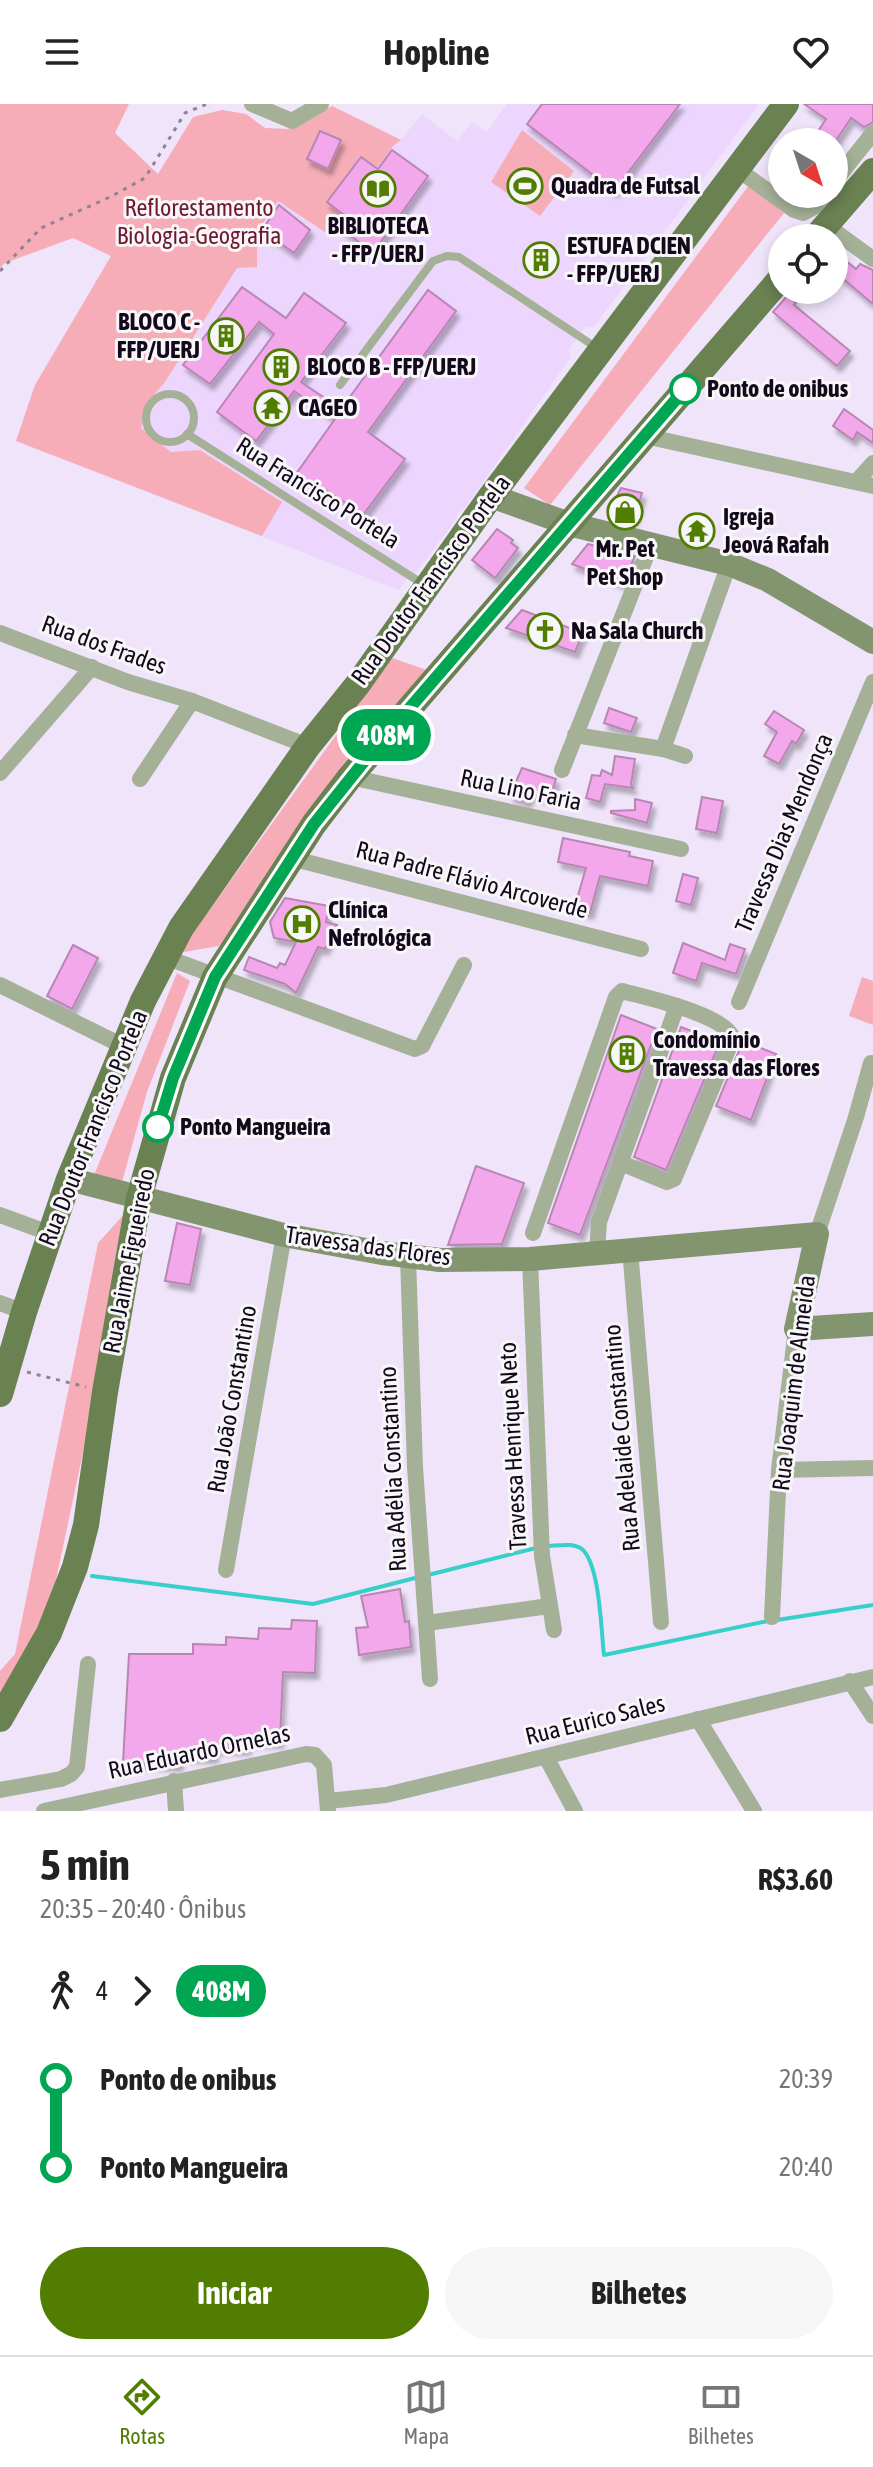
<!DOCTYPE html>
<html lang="pt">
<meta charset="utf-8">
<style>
:root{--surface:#fff;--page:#f6f6f6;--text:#222;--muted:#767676;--line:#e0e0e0;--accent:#517d00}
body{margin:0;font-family:"Asap Condensed",sans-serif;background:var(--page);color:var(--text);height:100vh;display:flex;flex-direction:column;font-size:30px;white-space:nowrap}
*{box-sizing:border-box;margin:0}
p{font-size:26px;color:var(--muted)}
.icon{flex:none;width:44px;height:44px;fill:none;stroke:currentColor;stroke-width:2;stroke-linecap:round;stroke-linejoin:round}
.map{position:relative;height:1707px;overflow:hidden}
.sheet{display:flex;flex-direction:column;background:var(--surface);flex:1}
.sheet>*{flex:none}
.badge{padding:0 16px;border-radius:26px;font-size:28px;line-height:52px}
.needle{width:52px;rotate:141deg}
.controls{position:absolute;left:768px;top:24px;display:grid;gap:16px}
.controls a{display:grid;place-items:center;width:80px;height:80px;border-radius:50%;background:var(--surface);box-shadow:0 4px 12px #0003;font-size:40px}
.map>.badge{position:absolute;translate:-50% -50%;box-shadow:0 0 0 4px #fff}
.legs{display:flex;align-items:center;gap:12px;height:88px;padding:0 40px;font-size:26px}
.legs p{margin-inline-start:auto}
.head{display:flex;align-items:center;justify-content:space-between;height:136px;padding:0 40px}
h1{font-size:44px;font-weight:700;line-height:60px}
.primary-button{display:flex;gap:16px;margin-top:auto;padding:16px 40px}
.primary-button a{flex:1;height:92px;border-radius:48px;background:var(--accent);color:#fff;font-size:32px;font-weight:700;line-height:92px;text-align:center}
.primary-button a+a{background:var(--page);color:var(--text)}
ul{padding:0 40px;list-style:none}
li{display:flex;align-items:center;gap:28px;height:88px;font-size:30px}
li i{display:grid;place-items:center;width:12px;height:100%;margin:0 10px;background:currentColor}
li i::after{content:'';width:20px;height:20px;margin:-10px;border:6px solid;border-radius:50%;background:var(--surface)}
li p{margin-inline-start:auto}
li:first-child i{background:linear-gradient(#0000 50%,currentColor 0)}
li:last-child i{background:linear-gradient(currentColor 50%,#0000 0)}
header{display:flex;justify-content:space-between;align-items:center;height:104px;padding:0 40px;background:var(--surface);font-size:36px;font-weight:700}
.tabs{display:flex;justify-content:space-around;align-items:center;height:112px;border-top:2px solid var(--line);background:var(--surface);font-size:22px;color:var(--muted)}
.tabs a{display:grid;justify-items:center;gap:4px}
.tabs .selected{color:var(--accent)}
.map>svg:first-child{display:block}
.built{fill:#ecd6fd}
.green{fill:#f7adb8}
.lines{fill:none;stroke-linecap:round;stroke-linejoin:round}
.stream{stroke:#37cfc8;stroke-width:4}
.building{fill:#f2a8eb;stroke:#b886b3;stroke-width:2;filter:url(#shadow)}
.path{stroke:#8f8398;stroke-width:3;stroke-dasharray:4 6;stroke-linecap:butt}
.lane{stroke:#a4b197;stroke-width:8}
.street{stroke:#a4b197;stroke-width:16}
.secondary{stroke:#82956f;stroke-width:24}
.primary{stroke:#6a8152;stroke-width:26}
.line-1-casing{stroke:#fff;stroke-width:18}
.line-1{stroke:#00a651;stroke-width:12}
.stop-1-dot{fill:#fff;stroke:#00a651;stroke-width:4}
.labels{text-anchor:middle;stroke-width:6;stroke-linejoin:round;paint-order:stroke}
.poi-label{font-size:24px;font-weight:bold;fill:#14081c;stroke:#f7f7f7;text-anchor:start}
.park-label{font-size:24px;fill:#6f172f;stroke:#f7f7f7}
.stop-label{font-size:24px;font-weight:bold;fill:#14081c;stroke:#f7f7f7;text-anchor:start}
.street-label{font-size:24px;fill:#14081c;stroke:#f7f7f7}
</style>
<header><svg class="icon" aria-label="menu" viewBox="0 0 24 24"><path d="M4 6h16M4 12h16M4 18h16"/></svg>Hopline<svg class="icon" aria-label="heart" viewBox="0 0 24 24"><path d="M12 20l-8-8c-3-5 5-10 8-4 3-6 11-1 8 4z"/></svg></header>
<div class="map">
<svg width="873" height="1707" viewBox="0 0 873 1707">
<defs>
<filter id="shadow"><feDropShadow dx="3.5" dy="6" stdDeviation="2" flood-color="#0004"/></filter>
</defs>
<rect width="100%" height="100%" fill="#f0e4fb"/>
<path class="built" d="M507,0H759L594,223H586L569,245L571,253L467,401L457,410V414L415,470H410L399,486L16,337L35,281L193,13L222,6L246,10L265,24L288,25L332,2L401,35L422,10L457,37L472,18L487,28Z"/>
<g class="green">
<path d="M0,0H129L115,29L158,70L193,13L222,6L246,10L265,24L288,25L332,2L401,36L393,42L378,63L360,52L328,98L344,110L328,130L278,97L257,128V163L237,164L165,278L146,300L141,324L171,348L200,346L282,398L262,432L16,337L35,281L111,152L73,134L5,159L0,164Z"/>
<path d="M522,26L574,67L540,112L491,78Z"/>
<path d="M749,81L784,109L550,401L524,384Z"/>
<path d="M392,554L427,566L219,842L178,849Z"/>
<path d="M177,869L190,877L147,988L120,1085L92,1076Z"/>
<path d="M862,873L873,877V921L849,912Z"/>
<path d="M127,1107L93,1302L51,1499L0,1596V1567L15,1550L98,1139Z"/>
</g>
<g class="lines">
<g class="stream">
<path d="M545,1442C556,1442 573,1438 582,1445C600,1461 601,1526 604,1551L768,1517"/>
<path d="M428,1471L536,1444"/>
<path d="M92,1472L313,1500L419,1473"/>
<path d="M777,1516L873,1501"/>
</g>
</g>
<g class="building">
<path d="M542,0H680L614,87L527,20Z"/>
<path d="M804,0H873V18L864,23L851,14L835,38H811L826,15Z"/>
<path d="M320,27L341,36L328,65L307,55Z"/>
<path d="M392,46L428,72L373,149L337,121L344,111L327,98L361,53L378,65Z"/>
<path d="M279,101L310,126L294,149L262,126Z"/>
<path d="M834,147L856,165L860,160L873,166V200L834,167Z"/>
<path d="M242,183L286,214L304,189L346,219L301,278L341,305L428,186L456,207L368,328L405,355L363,411L326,386L323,388L296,370L335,315L294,287L256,337L217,308L274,230L259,218L210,280L183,261Z"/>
<path d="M787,192L796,199L794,201L850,247L837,262L773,208Z"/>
<path d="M844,305L873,326V339L857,328L853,336L833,322Z"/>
<path d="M621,384L642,389L634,416L616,412L611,404Z"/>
<path d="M497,425L513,436L511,439L518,444L495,474L472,456Z"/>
<path d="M588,440L635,452L623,480L572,460Z"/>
<path d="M522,506L583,529L575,548L506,524Z"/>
<path d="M609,604L637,614L631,628L604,619Z"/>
<path d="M774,607L804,626L796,640L792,637L779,660L764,652L777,628L765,620Z"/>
<path d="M615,652L635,655L631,680L633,684L605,680L600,698L586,694L592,671L600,672L602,666L612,671Z"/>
<path d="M522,664L556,675L552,688L544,694L531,689L527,698L510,691Z"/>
<path d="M702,693L723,697L717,729L696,725Z"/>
<path d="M635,695L652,699L647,719L611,709V707L635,706Z"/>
<path d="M563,734L630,748L629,752L653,757L648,782L600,772L590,809L574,805L586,764L558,758Z"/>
<path d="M683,770L698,774L691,801L676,797Z"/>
<path d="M285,794L329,802L326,818L337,821L325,845L318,843L296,889L285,880L244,866L249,853L277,864L280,859L285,861L296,838L274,834L270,818Z"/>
<path d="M683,839L725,856L730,840L745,845L736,870L702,859L696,877L673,869Z"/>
<path d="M73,841L98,854L72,905L47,892Z"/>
<path d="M621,911L657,925L580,1131L548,1119Z"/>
<path d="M681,923L720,938L666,1066L634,1053Z"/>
<path d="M743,937L776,950L751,1016L716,1002Z"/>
<path d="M476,1062L524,1079L502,1140L448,1141Z"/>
<path d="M177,1119L201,1125L190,1181L165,1177Z"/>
<path d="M400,1485L405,1518L409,1517L411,1543L359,1551L356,1524L368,1523L361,1492Z"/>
<path d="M292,1516L317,1517L315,1569L283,1568L280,1638L248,1637L247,1645L215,1644L214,1653L180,1652L179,1661L123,1659L129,1550H193V1540L226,1541V1533L258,1535L259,1524L291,1525Z"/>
</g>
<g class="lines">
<g class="path">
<path d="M0,167L41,124L110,93L145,74L185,9L207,0"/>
<path d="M27,1268L86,1283"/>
</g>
<g class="lane">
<path d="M340,281L433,157L447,152L459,153L597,244"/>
<circle cx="170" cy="314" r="24"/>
<path d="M187,330L423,480"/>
</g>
<g class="street">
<path d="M252,0L292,17L321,0"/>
<path d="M736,64L794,106L803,109L814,103L824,90"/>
<path d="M834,78L873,29"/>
<path d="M826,121L873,155"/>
<path d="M645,332L873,382"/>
<path d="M856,378L873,359"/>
<path d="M0,529L128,578L192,597L308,642"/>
<path d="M575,631L663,645L685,652"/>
<path d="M663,645L729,460"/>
<path d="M562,666L651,440"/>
<path d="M0,669L92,563"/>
<path d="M350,673L681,745"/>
<path d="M140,675L192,597"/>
<path d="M291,754L641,845"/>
<path d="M165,853L415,945L422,942L464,861"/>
<path d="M0,881L123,942"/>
<path d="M739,898L873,578"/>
<path d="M0,1111L49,1129"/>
<path d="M533,1129L616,893L622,887C647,894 724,910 733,934L674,1075L667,1078L621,1059"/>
<path d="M817,1130L856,1013L871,959"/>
<path d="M630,1145L661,1518"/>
<path d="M597,1149L599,1118L677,902"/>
<path d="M408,1153L415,1363L430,1575"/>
<path d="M530,1155L542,1452L554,1526"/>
<path d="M0,1199L24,1208"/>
<path d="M779,1366L873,1364"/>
<path d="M226,1466L284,1131"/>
<path d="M772,1513L779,1366L796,1225"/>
<path d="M427,1519L549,1502"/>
<path d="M850,1577L873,1612"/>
<path d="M698,1615L754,1707"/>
<path d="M546,1653L575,1707"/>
<path d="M174,1677L176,1707"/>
<path d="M0,1686L61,1675L71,1670L77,1663L88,1560"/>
<path d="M328,1697L386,1691L873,1573"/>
<path d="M44,1707L306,1650L315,1651L324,1661L328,1707"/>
</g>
<g class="secondary">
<path d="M491,392L569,420L729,460L768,476L873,538"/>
<path d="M69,1075L284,1131L382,1149L440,1156L530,1155L817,1130L796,1225L873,1220"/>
</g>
<g class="primary">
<path d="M815,134L873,67"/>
<path d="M0,1290L24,1208L69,1075L143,897L181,824L308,642L358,580L491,392L786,0"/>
<path d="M0,1615L49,1529L75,1463L86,1421L105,1288L139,1094L173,974L215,873L314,720L350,673L782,173"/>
</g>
</g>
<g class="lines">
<defs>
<path id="line-1" d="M158,1023L173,974L215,873L314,720L370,650L685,285"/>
</defs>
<use href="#line-1" class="line-1-casing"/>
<use href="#line-1" class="line-1"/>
</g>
<defs>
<symbol id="stadium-ring" viewBox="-11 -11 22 22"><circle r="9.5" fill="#f7f7f7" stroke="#517d00" stroke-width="1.5"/><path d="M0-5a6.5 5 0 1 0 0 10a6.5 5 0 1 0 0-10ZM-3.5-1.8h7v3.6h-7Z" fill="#517d00"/></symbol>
<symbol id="library-ring" viewBox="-11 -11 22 22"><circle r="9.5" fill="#f7f7f7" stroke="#517d00" stroke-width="1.5"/><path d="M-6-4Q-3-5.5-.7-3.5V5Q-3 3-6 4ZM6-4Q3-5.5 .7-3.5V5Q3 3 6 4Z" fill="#517d00"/></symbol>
<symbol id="building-ring" viewBox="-11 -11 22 22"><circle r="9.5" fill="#f7f7f7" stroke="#517d00" stroke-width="1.5"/><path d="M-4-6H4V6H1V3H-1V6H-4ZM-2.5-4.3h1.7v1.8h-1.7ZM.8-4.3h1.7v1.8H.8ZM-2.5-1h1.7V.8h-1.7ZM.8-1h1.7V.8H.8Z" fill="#517d00"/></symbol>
<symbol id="temple-ring" viewBox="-11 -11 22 22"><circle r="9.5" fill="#f7f7f7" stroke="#517d00" stroke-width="1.5"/><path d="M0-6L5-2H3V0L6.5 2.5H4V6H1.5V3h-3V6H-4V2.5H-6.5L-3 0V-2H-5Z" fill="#517d00"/></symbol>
<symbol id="shop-ring" viewBox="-11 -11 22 22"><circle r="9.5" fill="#f7f7f7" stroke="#517d00" stroke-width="1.5"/><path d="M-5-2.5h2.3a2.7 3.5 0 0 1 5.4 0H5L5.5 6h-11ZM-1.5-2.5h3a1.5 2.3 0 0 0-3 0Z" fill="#517d00"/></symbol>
<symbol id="church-ring" viewBox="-11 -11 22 22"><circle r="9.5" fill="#f7f7f7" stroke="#517d00" stroke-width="1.5"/><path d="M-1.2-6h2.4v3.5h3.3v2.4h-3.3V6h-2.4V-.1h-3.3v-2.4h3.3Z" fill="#517d00"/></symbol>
<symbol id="hospital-ring" viewBox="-11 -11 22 22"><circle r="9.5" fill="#f7f7f7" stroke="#517d00" stroke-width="1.5"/><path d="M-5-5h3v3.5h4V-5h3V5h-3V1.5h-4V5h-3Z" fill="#517d00"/></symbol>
</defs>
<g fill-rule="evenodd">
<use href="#stadium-ring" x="505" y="62" width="40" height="40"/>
<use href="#library-ring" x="358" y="65" width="40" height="40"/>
<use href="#building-ring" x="521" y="136" width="40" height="40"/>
<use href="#building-ring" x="206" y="212" width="40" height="40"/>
<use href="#building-ring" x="261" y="243" width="40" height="40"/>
<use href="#temple-ring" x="252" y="284" width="40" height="40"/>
<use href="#shop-ring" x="605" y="388" width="40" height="40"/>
<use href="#temple-ring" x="677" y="407" width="40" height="40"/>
<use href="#church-ring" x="525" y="507" width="40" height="40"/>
<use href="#hospital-ring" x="282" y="800" width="40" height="40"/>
<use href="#building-ring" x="607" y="930" width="40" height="40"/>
</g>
<g class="stop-1-dot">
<circle cx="685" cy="285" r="14"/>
<circle cx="158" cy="1023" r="14"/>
</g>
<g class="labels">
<g class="poi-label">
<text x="551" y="90">Quadra de Futsal</text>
<text x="378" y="130" text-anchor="middle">BIBLIOTECA<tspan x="378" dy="28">- FFP/UERJ</tspan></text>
<text x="567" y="150">ESTUFA DCIEN<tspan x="567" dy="28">- FFP/UERJ</tspan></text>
<text x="200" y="226" text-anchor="end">BLOCO C -<tspan x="200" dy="28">FFP/UERJ</tspan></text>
<text x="307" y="271">BLOCO B - FFP/UERJ</text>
<text x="298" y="312">CAGEO</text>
<text x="723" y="421">Igreja<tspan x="723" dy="28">Jeová Rafah</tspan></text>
<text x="625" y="453" text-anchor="middle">Mr. Pet<tspan x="625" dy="28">Pet Shop</tspan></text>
<text x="571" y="535">Na Sala Church</text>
<text x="328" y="814">Clínica<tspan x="328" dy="28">Nefrológica</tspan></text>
<text x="653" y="944">Condomínio<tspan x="653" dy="28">Travessa das Flores</tspan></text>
</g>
<g class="park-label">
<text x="199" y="112">Reflorestamento<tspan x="199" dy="28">Biologia-Geografia</tspan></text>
</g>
<g class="stop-label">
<text x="707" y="293">Ponto de onibus</text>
<text x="180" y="1031">Ponto Mangueira</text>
</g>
<g class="street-label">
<text transform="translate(318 389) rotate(32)" y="8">Rua Francisco Portela</text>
<text transform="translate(431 476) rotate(-54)" y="8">Rua Doutor Francisco Portela</text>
<text transform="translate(104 541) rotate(20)" y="8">Rua dos Frades</text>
<text transform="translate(521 686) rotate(12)" y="8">Rua Lino Faria</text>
<text transform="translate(784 729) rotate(-67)" y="8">Travessa Dias Mendonça</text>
<text transform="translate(472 776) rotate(15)" y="8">Rua Padre Flávio Arcoverde</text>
<text transform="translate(93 1024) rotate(-68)" y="8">Rua Doutor Francisco Portela</text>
<text transform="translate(368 1142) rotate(8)" y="8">Travessa das Flores</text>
<text transform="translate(129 1157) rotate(-79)" y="8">Rua Jaime Figueiredo</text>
<text transform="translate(794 1279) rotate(-83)" y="8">Rua Joaquim de Almeida</text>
<text transform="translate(232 1295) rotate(-80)" y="8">Rua João Constantino</text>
<text transform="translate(622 1334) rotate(-95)" y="8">Rua Adelaide Constantino</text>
<text transform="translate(513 1342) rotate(-93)" y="8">Travessa Henrique Neto</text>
<text transform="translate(393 1365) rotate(-93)" y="8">Rua Adélia Constantino</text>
<text transform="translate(595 1616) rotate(-14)" y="8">Rua Eurico Sales</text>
<text transform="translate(199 1648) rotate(-12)" y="8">Rua Eduardo Ornelas</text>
</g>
</g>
</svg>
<div class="controls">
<a><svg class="needle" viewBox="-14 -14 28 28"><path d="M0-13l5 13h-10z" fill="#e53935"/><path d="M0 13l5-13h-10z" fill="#767676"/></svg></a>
<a><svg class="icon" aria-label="locate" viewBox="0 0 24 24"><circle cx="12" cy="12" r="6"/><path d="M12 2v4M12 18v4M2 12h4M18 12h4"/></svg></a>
</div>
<b class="badge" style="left:386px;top:631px;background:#00a651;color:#fff">408M</b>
</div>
<section class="sheet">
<div class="head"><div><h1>5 min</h1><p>20:35 – 20:40 · Ônibus</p></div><b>R$3.60</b></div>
<div class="legs"><svg class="icon" aria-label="walk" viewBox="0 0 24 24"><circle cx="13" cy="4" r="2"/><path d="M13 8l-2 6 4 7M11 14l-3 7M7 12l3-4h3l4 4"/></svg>4<svg class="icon" aria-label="forward" viewBox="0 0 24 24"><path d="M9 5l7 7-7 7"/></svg><b class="badge" style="background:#00a651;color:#fff">408M</b></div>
<ul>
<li><i style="color:#00a651"></i><b>Ponto de onibus</b><p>20:39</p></li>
<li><i style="color:#00a651"></i><b>Ponto Mangueira</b><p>20:40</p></li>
</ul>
<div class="primary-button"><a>Iniciar</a><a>Bilhetes</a></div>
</section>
<nav class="tabs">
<a class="selected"><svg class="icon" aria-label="directions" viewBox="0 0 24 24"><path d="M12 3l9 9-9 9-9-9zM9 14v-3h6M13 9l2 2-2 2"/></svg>Rotas</a>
<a><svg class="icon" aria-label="map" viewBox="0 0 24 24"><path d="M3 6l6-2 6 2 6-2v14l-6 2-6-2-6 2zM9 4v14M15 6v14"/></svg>Mapa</a>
<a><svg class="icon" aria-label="tickets" viewBox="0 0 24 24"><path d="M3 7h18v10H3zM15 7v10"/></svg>Bilhetes</a>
</nav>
